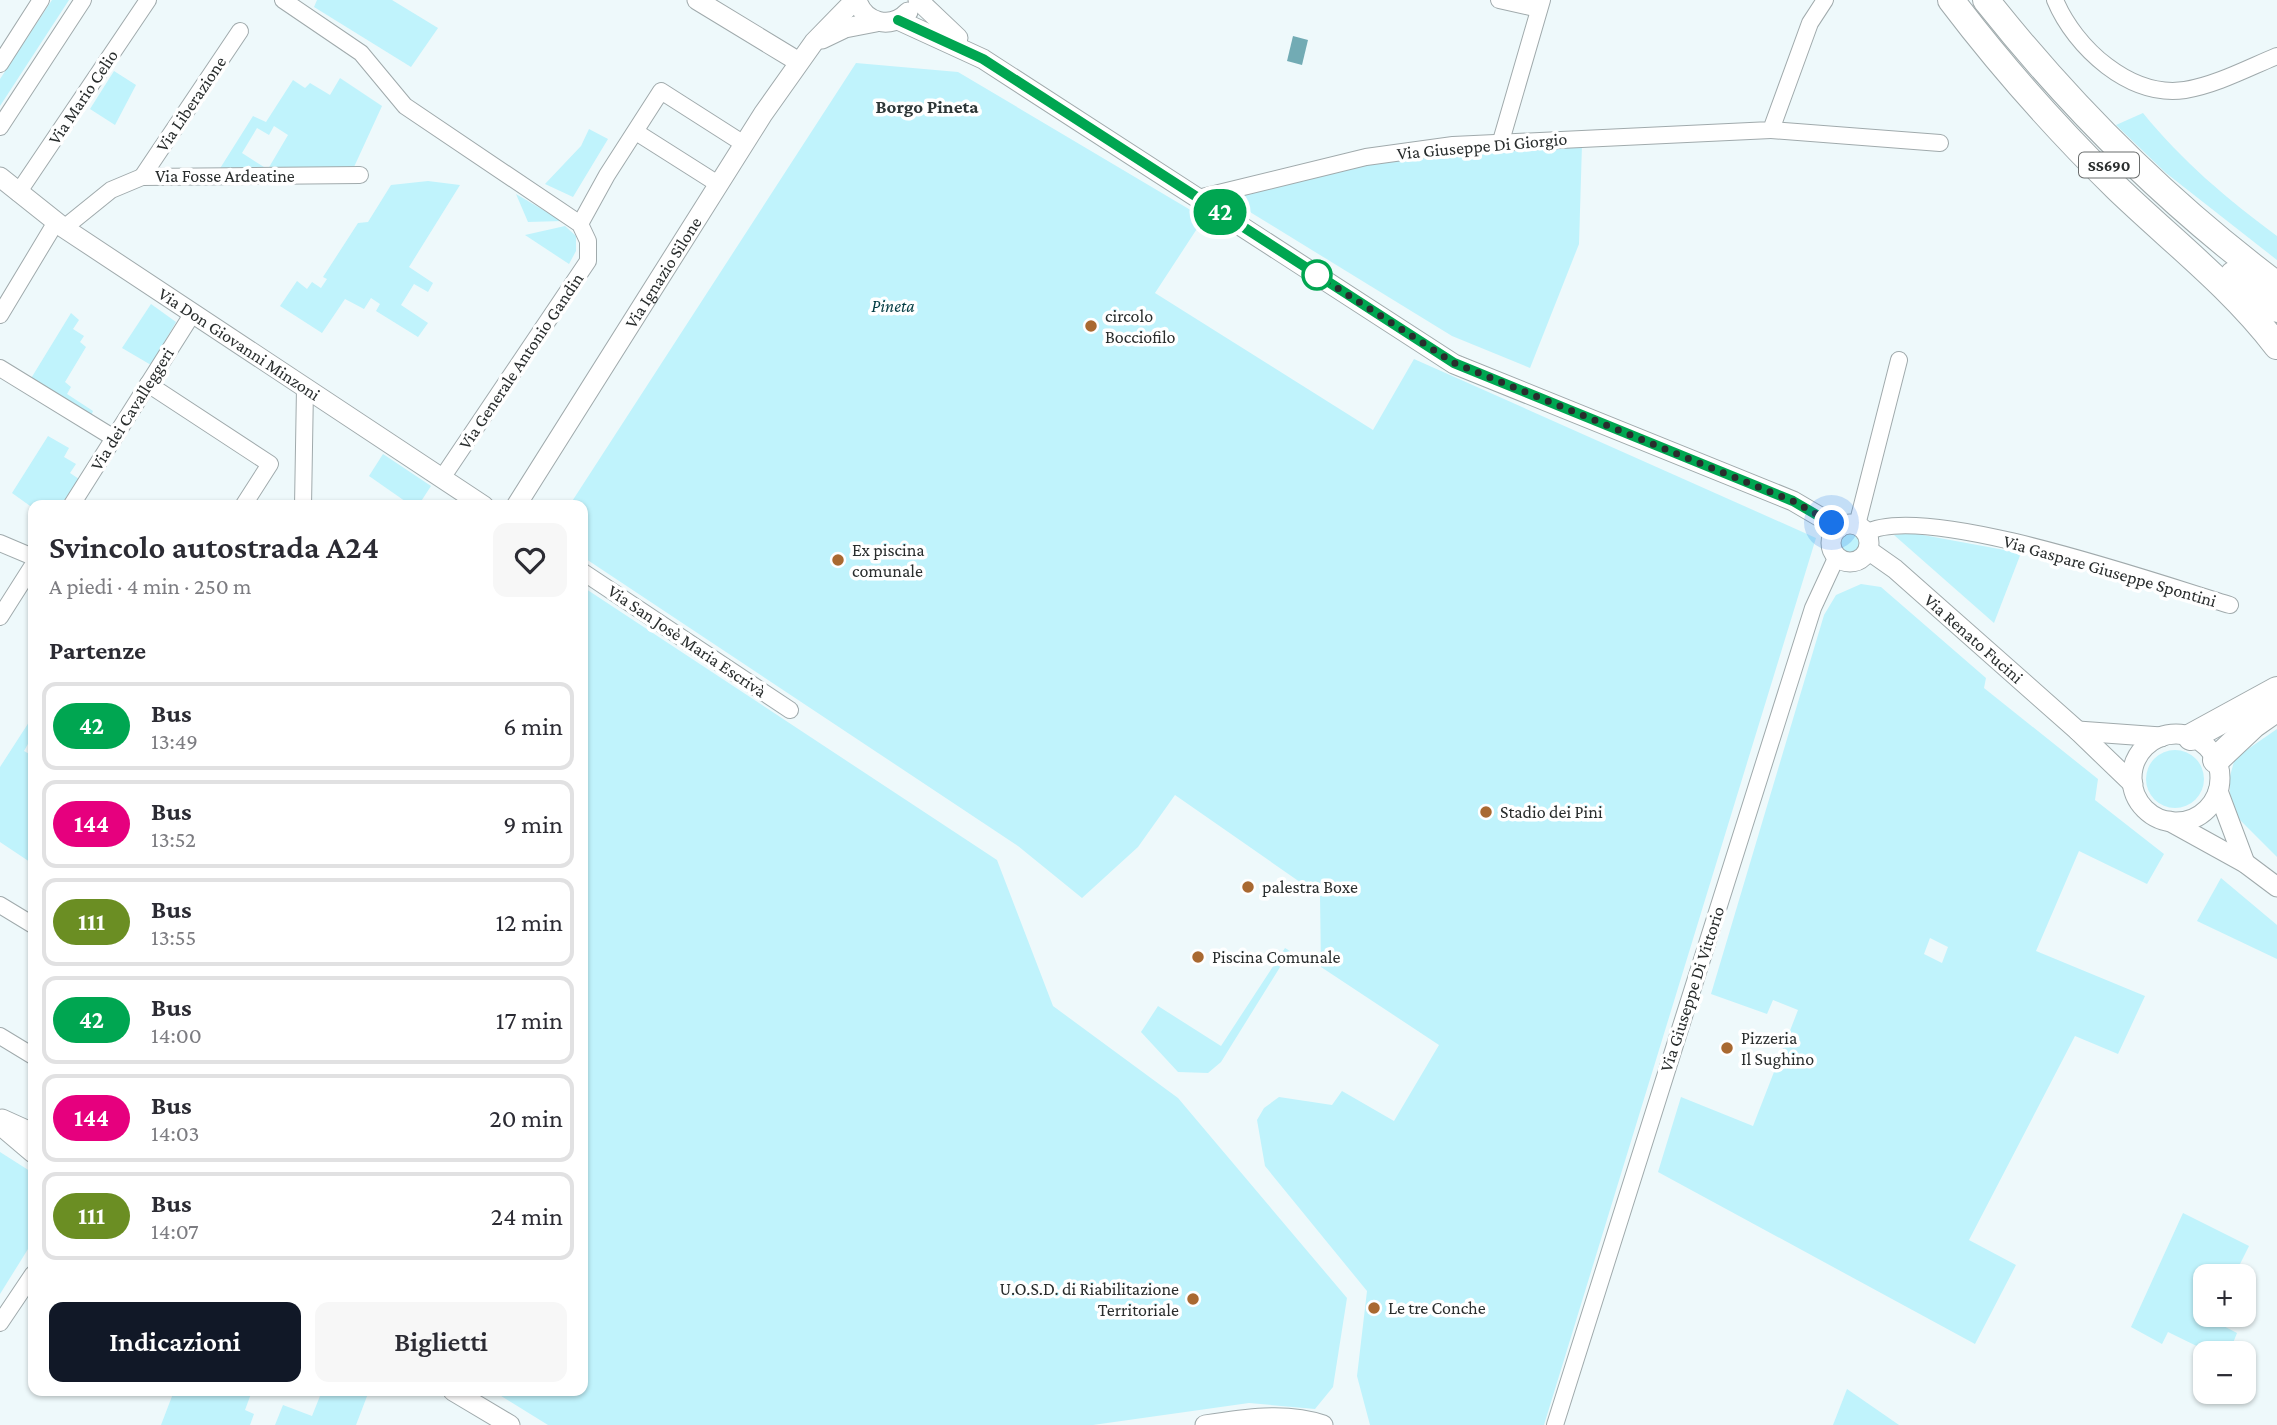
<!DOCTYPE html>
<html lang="it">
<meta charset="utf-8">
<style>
:root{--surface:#fff;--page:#f7f7f7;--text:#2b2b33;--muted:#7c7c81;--line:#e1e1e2;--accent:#111827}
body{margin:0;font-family:"Crimson Pro",serif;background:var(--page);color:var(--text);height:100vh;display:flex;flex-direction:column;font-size:26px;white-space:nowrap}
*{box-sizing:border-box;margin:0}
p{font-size:23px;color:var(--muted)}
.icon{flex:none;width:38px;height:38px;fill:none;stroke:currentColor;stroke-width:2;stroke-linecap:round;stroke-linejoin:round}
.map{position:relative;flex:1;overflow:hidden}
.details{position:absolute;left:28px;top:500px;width:560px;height:896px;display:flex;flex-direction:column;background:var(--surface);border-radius:14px;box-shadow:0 2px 5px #0004}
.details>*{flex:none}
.badge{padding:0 14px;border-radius:23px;font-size:24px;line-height:46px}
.buttons{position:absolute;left:2193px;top:1264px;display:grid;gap:14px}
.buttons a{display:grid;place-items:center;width:63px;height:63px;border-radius:14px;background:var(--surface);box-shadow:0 2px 5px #0004;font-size:35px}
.you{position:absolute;width:35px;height:35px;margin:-18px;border:5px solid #fff;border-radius:50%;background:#1a73e8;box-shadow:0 0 0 10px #1a73e833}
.map>.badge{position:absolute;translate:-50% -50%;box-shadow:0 0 0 4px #fff}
h2{padding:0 21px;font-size:26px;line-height:63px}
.round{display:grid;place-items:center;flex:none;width:74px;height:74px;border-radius:14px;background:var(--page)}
.head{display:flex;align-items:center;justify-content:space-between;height:119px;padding:0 21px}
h1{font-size:33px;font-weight:600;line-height:52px}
.button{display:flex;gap:14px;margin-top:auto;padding:14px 21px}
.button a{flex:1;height:80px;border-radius:14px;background:var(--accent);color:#fff;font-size:28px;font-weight:600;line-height:80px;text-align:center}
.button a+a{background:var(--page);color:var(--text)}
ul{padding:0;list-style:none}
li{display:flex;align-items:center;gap:21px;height:88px;margin:0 14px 10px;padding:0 7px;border:4px solid var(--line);border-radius:14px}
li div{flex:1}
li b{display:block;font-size:26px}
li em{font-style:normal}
li .badge{min-width:77px;font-weight:700;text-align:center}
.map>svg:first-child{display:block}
.green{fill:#c0f3fc;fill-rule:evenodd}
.water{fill:#72abb4}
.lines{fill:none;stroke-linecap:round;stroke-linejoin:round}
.minor-casing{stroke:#a0aaac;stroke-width:18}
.tertiary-casing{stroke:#a0aaac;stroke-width:21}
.trunk-casing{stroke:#a0aaac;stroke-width:28}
.minor{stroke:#fff;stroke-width:16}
.tertiary{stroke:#fff;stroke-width:19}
.trunk{stroke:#fff;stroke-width:26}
.line-casing{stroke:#fff;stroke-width:16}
.line{stroke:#00a651;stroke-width:10}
.walk{stroke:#292d2d;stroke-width:7;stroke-dasharray:0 12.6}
.stop-dot{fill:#fff;stroke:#00a651;stroke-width:3.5}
.poi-dot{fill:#a96931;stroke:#fff;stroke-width:2.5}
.labels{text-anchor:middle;stroke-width:7;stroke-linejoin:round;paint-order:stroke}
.shield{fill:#fff;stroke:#696c6c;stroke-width:2}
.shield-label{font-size:16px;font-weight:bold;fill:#292d2d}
.street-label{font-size:18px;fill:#292d2d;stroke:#fff}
.park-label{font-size:18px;font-style:italic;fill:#033c43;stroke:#fff}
.poi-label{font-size:18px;fill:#292d2d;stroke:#fff;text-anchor:start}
.neighbourhood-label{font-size:19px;font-weight:bold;fill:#2d3637;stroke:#fff}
</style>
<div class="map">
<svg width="2277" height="1425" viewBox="0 0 2277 1425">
<rect width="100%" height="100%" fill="#eef9fb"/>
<g class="green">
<path d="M52,0H69L0,106V79Z"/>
<path d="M317,0H392L438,28L411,67L314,7Z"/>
<path d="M856,63L958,72L1204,218L1155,293L1373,430L1414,359L1816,538L1544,1425H1370L1357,1376L1367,1291L1265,1166L1257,1120L1264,1108L1279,1097L1332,1105L1342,1091L1394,1121L1439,1045L1321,967L1320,896L1175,795L1138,847L1082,898L1018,846L583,557V506H569Z"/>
<path d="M114,71L136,85L115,125L90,109Z"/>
<path d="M340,78L382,106L354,167L268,169L288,135L274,126L269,135L257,128L242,153L264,167L219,170L253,116L266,122L293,80L305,88L310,83L330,95Z"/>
<path d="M2143,113C2182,161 2227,199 2277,236V260L2166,173L2116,125Z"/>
<path d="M589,129L608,139L573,197L545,184L581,146Z"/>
<path d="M1582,144L1579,244L1530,368L1452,336L1219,193L1366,157Z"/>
<path d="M428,181L460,185L409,267L433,283L428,292L414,284L401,305L428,323L418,337L376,311L380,304L371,298L364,309L345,299L322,333L280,306L297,281L307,289L312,282L321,288L327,279L323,277L358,223L368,222L391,185Z"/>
<path d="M516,194L562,221L528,222Z"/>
<path d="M565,226L576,236V251L569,264L525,235Z"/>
<path d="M151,304L176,322L151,365L122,348Z"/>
<path d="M71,313L79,320L73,329L84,336L80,342L86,347L65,382L71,387L67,394L93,411L90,419L30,380Z"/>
<path d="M48,436L69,448L64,457L76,464L70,473L79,479L60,506L33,508L12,493Z"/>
<path d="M383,454L431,486L418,506H412L369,476Z"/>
<circle cx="1849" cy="542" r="12"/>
<path d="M1912,533L2021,553L1994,623L1894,535Z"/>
<path d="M1861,584L1881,587L1986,678L1984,688L2098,779L2095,800L2164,854L2147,884L2079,851L2036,951L2145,996L2118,1054L2075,1036L1969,1240L2016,1265L1975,1344L1658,1172L1681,1097L1753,1126L1798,1010L1773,1000L1767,1014L1711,994L1824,615L1836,595ZM1930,938L1948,947L1942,963L1924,954Z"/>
<path d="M583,587L997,860L1053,1006L1178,1098L1347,1298L1333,1387L1315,1409L1249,1403L1093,1425H548L493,1391H583Z"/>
<path d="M31,719L33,735L24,751L33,756V864L0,842V767Z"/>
<path d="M2277,729V857L2237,817L2230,798V776L2235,758Z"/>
<circle cx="2175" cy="779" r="29"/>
<path d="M2221,878L2277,925V959L2197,921Z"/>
<path d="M1285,948L1290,951L1221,1062L1208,1073L1178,1072L1141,1032L1158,1006L1221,1046Z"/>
<path d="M0,1152L33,1173V1241L0,1294Z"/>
<path d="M2183,1213L2249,1246L2234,1276H2205V1314H2215L2212,1320L2237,1333L2229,1353H2211L2168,1332L2162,1344L2131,1327Z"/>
<path d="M1847,1389L1899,1425H1833Z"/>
<path d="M174,1391H252L245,1410L254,1414L250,1425H161Z"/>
<path d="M322,1391H369L356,1425H275L283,1405L312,1416Z"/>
</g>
<path class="water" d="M1293,36L1308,40L1302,65L1287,61Z"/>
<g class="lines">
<defs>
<g id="minor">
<path d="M283,0L361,53L405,106L580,224L588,241V261L442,478"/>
<path d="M1499,0L1539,9"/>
<path d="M2055,0C2075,48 2130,98 2185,90C2216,85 2248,68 2277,56"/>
<path d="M0,64L41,0"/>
<path d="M0,127L83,0"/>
<path d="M1771,130L1940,143"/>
<path d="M636,132L718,184"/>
<path d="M1501,141L1542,0"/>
<path d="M142,177L240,31"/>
<path d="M18,193L148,0"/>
<path d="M1198,198L1366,157L1453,145L1771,130L1810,23L1825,0"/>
<path d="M580,224L607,175L661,91L744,144"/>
<path d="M64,228L111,190L142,177L360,175"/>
<path d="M0,315L56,222"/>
<path d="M0,368L114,438"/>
<path d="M148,384L270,464L243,506"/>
<path d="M71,506L193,313"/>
<path d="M303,506L305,388"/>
<path d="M1857,525L1899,360"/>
<path d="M1866,533C1922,500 2163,585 2230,605"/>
<path d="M0,543L33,557"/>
<path d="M583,572L790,710"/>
<path d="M0,617L33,565"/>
<path d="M0,905L33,925"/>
<path d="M0,1036L33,1056"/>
<path d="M0,1323L33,1274"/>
<path d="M1555,1425L1813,608L1837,556"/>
</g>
<g id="tertiary">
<path d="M697,0L799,62"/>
<path d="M857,0C864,23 891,30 908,12"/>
<path d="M918,0L958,38"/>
<path d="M898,20L983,59L1454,364L1793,501L1839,528"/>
<path d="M822,39L845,28L876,22"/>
<path id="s1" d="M0,177L64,228L484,506"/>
<path id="s2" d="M516,506L763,114L814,42L855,0"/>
<circle cx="1850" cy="543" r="19"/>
<path id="s3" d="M1868,550L1895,569L2078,731L2133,784"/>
<path d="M2078,731L2161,737"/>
<circle cx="2176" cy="778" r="44"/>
<path d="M2218,791L2245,863"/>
<path d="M2169,821L2245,863L2277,887"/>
<path d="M2,1119L33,1133"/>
<path d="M0,1125L33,1153"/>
<path d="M453,1391L510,1425"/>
<path d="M1205,1425C1242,1419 1287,1412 1323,1425"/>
</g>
<g id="trunk">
<path d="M1951,0C2001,66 2058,130 2117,188C2171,240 2231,286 2277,346"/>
<path d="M1986,0C2070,106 2169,204 2277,285"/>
<path d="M2233,275L2277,309"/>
<path d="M2191,737L2277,690"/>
<path d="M2216,760L2253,725L2277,708"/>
</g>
</defs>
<use href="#minor" class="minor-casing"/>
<use href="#tertiary" class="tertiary-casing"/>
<use href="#trunk" class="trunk-casing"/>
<use href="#minor" class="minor"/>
<use href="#tertiary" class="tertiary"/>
<use href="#trunk" class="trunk"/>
</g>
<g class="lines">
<defs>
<path id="line" d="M898,20L983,59L1454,363L1793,501L1839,528"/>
</defs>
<use href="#line" class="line-casing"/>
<use href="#line" class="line"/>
<path class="walk" d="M1317,275L1454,363L1793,501L1832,523"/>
</g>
<circle class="stop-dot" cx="1317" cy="275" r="14"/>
<g class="poi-dot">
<circle cx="1091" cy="326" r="7"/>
<circle cx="838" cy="560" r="7"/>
<circle cx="1486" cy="812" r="7"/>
<circle cx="1248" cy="887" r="7"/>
<circle cx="1198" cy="957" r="7"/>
<circle cx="1727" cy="1048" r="7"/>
<circle cx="1193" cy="1299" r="7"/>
<circle cx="1374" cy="1308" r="7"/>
</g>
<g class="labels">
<rect class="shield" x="2079" y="152.5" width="60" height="25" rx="5"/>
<g class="shield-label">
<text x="2109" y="171">SS690</text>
</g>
<g class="street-label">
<text transform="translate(83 97) rotate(-56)" y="6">Via Mario Celio</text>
<text transform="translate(191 104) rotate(-56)" y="6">Via Liberazione</text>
<text transform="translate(1482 146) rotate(-5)" y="6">Via Giuseppe Di Giorgio</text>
<text x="225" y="182">Via Fosse Ardeatine</text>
<text dy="6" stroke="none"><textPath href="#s2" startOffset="276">Via Ignazio Silone</textPath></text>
<text dy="6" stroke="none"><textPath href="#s1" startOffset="292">Via Don Giovanni Minzoni</textPath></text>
<text transform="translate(521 361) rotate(-56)" y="6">Via Generale Antonio Gandin</text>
<text transform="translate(132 409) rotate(-58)" y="6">Via dei Cavalleggeri</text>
<text transform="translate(2110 571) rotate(16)" y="6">Via Gaspare Giuseppe Spontini</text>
<text dy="6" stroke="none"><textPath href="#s3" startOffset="138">Via Renato Fucini</textPath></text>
<text transform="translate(687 641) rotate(34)" y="6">Via San Josè Maria Escrivà</text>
<text transform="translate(1692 989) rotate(-72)" y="6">Via Giuseppe Di Vittorio</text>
</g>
<g class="park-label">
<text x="893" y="312">Pineta</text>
</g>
<g class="poi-label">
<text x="1105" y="322">circolo<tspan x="1105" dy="21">Bocciofilo</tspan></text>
<text x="852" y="556">Ex piscina<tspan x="852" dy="21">comunale</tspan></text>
<text x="1500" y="818">Stadio dei Pini</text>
<text x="1262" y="893">palestra Boxe</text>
<text x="1212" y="963">Piscina Comunale</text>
<text x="1741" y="1044">Pizzeria<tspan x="1741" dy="21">Il Sughino</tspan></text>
<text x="1179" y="1295" text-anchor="end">U.O.S.D. di Riabilitazione<tspan x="1179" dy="21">Territoriale</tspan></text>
<text x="1388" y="1314">Le tre Conche</text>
</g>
<g class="neighbourhood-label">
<text x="927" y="113">Borgo Pineta</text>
</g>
</g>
</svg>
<div class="buttons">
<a>+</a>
<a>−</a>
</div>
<div class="you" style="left:1832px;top:523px"></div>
<b class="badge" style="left:1220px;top:212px;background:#00a651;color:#fff">42</b>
<section class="details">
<div class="head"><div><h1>Svincolo autostrada A24</h1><p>A piedi · 4 min · 250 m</p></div><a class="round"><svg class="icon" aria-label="heart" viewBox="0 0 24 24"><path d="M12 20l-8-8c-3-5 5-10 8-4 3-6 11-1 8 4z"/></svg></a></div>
<h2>Partenze</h2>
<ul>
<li><span class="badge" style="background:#00a651;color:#fff">42</span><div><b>Bus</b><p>13:49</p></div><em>6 min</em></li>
<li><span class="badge" style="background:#e6007e;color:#fff">144</span><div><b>Bus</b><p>13:52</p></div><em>9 min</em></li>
<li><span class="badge" style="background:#6b8e23;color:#fff">111</span><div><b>Bus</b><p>13:55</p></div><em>12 min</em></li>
<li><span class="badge" style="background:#00a651;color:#fff">42</span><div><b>Bus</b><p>14:00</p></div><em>17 min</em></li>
<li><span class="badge" style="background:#e6007e;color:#fff">144</span><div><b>Bus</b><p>14:03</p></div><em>20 min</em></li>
<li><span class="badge" style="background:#6b8e23;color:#fff">111</span><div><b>Bus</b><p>14:07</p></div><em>24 min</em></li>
</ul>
<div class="button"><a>Indicazioni</a><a>Biglietti</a></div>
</section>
</div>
